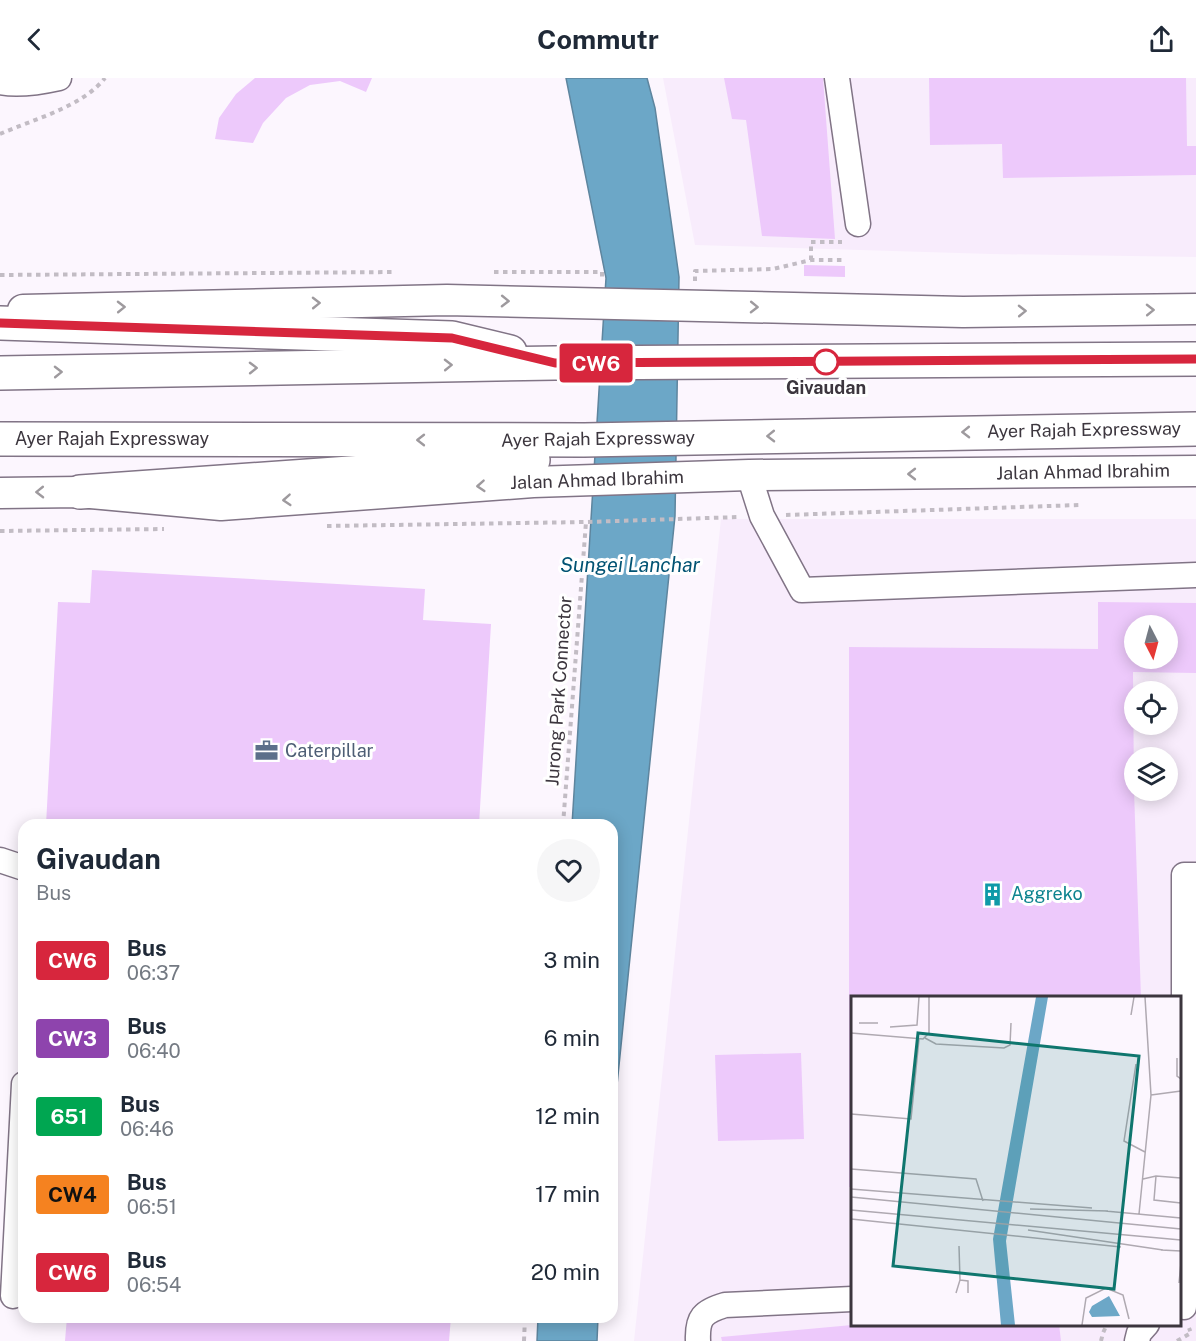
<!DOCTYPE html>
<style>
:root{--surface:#fff;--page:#f6f6f7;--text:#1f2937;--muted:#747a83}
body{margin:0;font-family:"Public Sans",sans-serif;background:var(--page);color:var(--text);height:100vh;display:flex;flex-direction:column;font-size:22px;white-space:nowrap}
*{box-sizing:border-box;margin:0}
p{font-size:20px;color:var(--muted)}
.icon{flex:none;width:33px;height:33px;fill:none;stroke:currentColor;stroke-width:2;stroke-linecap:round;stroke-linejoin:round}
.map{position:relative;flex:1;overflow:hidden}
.drawer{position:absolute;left:18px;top:741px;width:600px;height:504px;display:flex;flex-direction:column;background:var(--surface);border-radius:18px;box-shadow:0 3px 15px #0003}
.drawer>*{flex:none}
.badge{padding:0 12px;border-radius:4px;font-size:21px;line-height:39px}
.needle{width:39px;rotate:174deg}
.tools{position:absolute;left:1124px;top:537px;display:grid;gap:12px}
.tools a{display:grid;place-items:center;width:54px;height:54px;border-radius:50%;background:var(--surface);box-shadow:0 3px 15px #0003;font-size:30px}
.map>.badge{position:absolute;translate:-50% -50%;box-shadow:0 0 0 3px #fff}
.round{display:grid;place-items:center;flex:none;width:63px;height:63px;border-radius:32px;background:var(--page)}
.summary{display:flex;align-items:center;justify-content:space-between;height:102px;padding:0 18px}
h1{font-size:28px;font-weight:700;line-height:45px}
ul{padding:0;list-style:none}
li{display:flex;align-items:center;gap:18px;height:78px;padding:0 18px}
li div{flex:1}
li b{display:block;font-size:22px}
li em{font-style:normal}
li .badge{min-width:66px;font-weight:700;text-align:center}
header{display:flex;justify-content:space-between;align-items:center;height:78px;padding:0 18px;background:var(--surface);font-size:27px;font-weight:700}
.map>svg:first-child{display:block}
.built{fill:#f8ecfc;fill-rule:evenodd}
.water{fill:#6ca7c7;stroke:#5e859e;stroke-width:1.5}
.building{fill:#edc9fb;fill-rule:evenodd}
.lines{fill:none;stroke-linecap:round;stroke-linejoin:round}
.minor-casing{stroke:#817486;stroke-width:27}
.major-casing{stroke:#817486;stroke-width:33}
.highway-casing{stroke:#817486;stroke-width:36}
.path{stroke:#c2bcc4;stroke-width:4;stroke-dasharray:4.5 4.5;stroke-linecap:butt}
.minor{stroke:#fff;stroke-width:24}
.major{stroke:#fff;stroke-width:30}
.highway{stroke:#fff;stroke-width:33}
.oneway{stroke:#9e9a9e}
.line-casing{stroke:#fff;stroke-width:14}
.line{stroke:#d7263d;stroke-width:9}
.stop-dot{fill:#fff;stroke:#d7263d;stroke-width:3}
.labels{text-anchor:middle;stroke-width:6;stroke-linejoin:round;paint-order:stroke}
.stop-label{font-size:18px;font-weight:bold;fill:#3c363e;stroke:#fff}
.street-label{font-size:18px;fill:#3c363e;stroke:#fff}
.service-label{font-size:18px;fill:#4e5e75;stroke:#fff;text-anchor:start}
.culture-label{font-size:18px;fill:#0d838f;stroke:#fff;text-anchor:start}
.water-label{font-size:20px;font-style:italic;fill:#025373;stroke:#fff}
.inset-road{fill:none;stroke:#afa9b1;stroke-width:1.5}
.view{fill:#0f766e;fill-opacity:0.15;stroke:#0f766e;stroke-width:3}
.inset-edge{fill:none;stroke:#3c363e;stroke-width:3}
</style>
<header><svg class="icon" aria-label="back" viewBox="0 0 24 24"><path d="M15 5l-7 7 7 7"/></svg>Commutr<svg class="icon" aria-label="share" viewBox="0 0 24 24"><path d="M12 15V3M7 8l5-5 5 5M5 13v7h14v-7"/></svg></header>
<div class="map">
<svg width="1196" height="1263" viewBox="0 0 1196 1263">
<rect width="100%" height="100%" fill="#fcf6fe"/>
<g class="built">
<path d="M663,0H1196V179L991,176L695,167Z"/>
<path d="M721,441H1196V1263H634ZM1134,548H1167V580H1134ZM1134,614H1167V646H1134ZM1134,680H1167V712H1134ZM852,920H1180V1246H852Z"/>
</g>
<g class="water">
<path d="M566,0H647L655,30L679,199L675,438L612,1056V747H572L606,200Z"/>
<path d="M538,1239H598L597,1263H537Z"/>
</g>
<g class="building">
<path d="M255,0H372L366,14L340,3L310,7L286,20L263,45L253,65L215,61L219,40L236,16Z"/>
<path d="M724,0H823L835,161L762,158L746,42L732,41Z"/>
<path d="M929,0H1186L1187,68H1196V97L1003,100L1002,66L930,67Z"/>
<path d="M804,187L845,188V199L804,198Z"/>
<path d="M92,492L425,511L423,542L491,546L479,747H46L58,524L90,525Z"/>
<path d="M1098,524L1196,525V595L1133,594L1134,712L1141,920H852V1109H849V569L1098,571ZM1134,548H1167V580H1134Z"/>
<path d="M801,975L804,1061L718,1063L715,977Z"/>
<path d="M67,1239H451L449,1263H65Z"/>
<path d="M863,1246H1059L1061,1263H722L721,1259Z"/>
</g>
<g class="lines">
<defs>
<g id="minor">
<path d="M837,0L858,146"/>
<path d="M0,4C18,8 41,4 59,0"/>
<path d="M749,397L762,438L802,512L1196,497"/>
<path d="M0,782L24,790"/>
<path d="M13,1218L24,1006"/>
<path d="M1184,1229V797H1196"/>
<path d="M698,1263C697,1239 703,1234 725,1227L852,1221"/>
<path d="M1137,1263L1139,1255L1147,1246"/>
</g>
<g id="major">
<path d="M23,232L447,222L963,234L1196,231"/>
<path d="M0,415L80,414L221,427L533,404L749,397L1196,393"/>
</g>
<g id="highway">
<path d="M0,245L452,260L510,274"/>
<path d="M0,295L555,285L1196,281"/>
<path d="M0,361L584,362L1196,351"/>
<path d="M80,414L533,382"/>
</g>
</defs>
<use href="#minor" class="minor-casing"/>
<use href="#major" class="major-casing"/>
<use href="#highway" class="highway-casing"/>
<g class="path">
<path d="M0,56C34,41 82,29 105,0"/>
<path d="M811,182V164H842"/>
<path d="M494,194H602V201"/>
<path d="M0,197L396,194"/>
<path d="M695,203V193L773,191L811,182H842"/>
<path d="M786,437L1079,427"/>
<path d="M327,448L586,444L739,439"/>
<path d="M0,453L164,451"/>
<path d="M563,747L586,444"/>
<path d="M524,1263L525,1239"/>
<path d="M1101,1263L1103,1255L1107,1246"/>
<path d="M1177,1263L1191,1255L1189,1250"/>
</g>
<use href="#minor" class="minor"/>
<use href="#major" class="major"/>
<use href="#highway" class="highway"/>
</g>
<defs><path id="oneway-chevron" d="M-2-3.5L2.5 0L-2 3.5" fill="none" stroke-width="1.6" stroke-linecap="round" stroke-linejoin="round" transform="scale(1.5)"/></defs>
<g class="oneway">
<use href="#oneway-chevron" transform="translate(505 223) rotate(1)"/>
<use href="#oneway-chevron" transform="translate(316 225) rotate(-1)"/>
<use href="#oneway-chevron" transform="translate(121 229) rotate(-1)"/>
<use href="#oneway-chevron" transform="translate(754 229) rotate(1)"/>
<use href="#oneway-chevron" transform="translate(1150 232) rotate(-1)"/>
<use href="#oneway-chevron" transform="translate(1022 233) rotate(-1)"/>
<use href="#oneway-chevron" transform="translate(448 287) rotate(-1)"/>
<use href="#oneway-chevron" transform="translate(253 290) rotate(-1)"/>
<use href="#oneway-chevron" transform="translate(58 294) rotate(-1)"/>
<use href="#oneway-chevron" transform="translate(966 354) rotate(179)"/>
<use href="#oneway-chevron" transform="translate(771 358) rotate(179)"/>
<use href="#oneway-chevron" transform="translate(421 362) rotate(-180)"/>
<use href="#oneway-chevron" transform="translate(912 396) rotate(180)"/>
<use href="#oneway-chevron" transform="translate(481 408) rotate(176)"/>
<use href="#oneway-chevron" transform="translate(40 414) rotate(179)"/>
<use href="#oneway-chevron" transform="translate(287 422) rotate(176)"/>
</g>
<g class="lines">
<defs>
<path id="line" d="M0,245L452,260L555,285L1196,281"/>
</defs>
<use href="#line" class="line-casing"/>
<use href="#line" class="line"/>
</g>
<defs>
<symbol id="office-bare" viewBox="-9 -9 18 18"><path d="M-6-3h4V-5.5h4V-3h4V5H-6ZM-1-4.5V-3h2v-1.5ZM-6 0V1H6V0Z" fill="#5c6f8a" stroke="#fff" stroke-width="2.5" paint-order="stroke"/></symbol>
<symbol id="building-bare" viewBox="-9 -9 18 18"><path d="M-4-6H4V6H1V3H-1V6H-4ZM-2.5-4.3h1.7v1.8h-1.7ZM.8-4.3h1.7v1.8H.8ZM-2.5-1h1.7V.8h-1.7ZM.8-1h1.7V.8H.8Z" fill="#0f9aa8" stroke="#fff" stroke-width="2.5" paint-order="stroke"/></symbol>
</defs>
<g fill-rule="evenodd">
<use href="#office-bare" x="250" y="656" width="33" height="33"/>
<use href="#building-bare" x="976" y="800" width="33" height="33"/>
</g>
<circle class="stop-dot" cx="826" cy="284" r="12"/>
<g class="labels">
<g class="stop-label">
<text x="826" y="316">Givaudan</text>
</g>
<g class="street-label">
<text transform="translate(1084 352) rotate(-1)" y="6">Ayer Rajah Expressway</text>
<text x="112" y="367">Ayer Rajah Expressway</text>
<text transform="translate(598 361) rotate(-1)" y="6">Ayer Rajah Expressway</text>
<text transform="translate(1083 394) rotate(-1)" y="6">Jalan Ahmad Ibrahim</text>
<text transform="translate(597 402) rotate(-2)" y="6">Jalan Ahmad Ibrahim</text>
<text transform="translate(559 613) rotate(-86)" y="6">Jurong Park Connector</text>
</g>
<g class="service-label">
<text x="285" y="679">Caterpillar</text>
</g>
<g class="culture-label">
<text x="1011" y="822">Aggreko</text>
</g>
<g class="water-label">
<text x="630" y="494">Sungei Lanchar</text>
</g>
</g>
<g transform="translate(851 918)">
<rect width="330" height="330" fill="#fcf6fe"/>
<path d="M185,1H197L155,245L164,329H150L142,243ZM258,300L269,320L241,321L238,316L241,310Z" fill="#6ca7c7"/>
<path class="inset-road" d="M280,19L283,1M8,27H27M39,31L66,29L68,1M0,37L72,43L78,37V1M74,42L85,48L153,52L159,49L160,27M326,62V80L330,83M285,68L273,145L294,156M300,99L330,95M0,118L60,123L68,43M0,173L125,183L132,205M305,180L303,204L330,207M292,183L305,180L330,182M0,193L241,212M0,201L330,233M179,213L257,215M0,214L330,244M254,215L330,222M288,218L300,99L294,1M0,223L270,251M177,234L312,254M310,254L330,255M109,284L117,285V297M328,287L330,267M105,297L109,284L108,250M231,329L235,302L255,292L272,299L278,323"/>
<path class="view" d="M67,37L288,60L263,293L42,270Z"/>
<rect width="330" height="330" class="inset-edge"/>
</g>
</svg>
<div class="tools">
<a><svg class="needle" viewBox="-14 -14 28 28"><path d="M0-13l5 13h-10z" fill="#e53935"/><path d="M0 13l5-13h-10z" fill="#747a83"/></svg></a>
<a><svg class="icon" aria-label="locate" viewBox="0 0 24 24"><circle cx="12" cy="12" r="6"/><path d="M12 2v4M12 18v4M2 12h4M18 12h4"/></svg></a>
<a><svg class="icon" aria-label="layers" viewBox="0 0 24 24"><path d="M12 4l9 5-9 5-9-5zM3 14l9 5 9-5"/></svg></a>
</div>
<b class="badge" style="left:596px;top:285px;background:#d7263d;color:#fff">CW6</b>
<section class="drawer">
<div class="summary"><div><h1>Givaudan</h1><p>Bus</p></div><a class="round"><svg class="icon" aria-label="heart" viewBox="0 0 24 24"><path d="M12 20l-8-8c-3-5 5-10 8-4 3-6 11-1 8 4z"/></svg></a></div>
<ul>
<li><span class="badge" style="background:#d7263d;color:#fff">CW6</span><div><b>Bus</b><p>06:37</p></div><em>3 min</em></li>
<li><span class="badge" style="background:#8e44ad;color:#fff">CW3</span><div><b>Bus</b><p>06:40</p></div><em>6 min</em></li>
<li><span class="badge" style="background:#00a651;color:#fff">651</span><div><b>Bus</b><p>06:46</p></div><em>12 min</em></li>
<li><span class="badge" style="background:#f58220;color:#111">CW4</span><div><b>Bus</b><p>06:51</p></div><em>17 min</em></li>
<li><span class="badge" style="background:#d7263d;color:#fff">CW6</span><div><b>Bus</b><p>06:54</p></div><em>20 min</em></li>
</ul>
</section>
</div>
